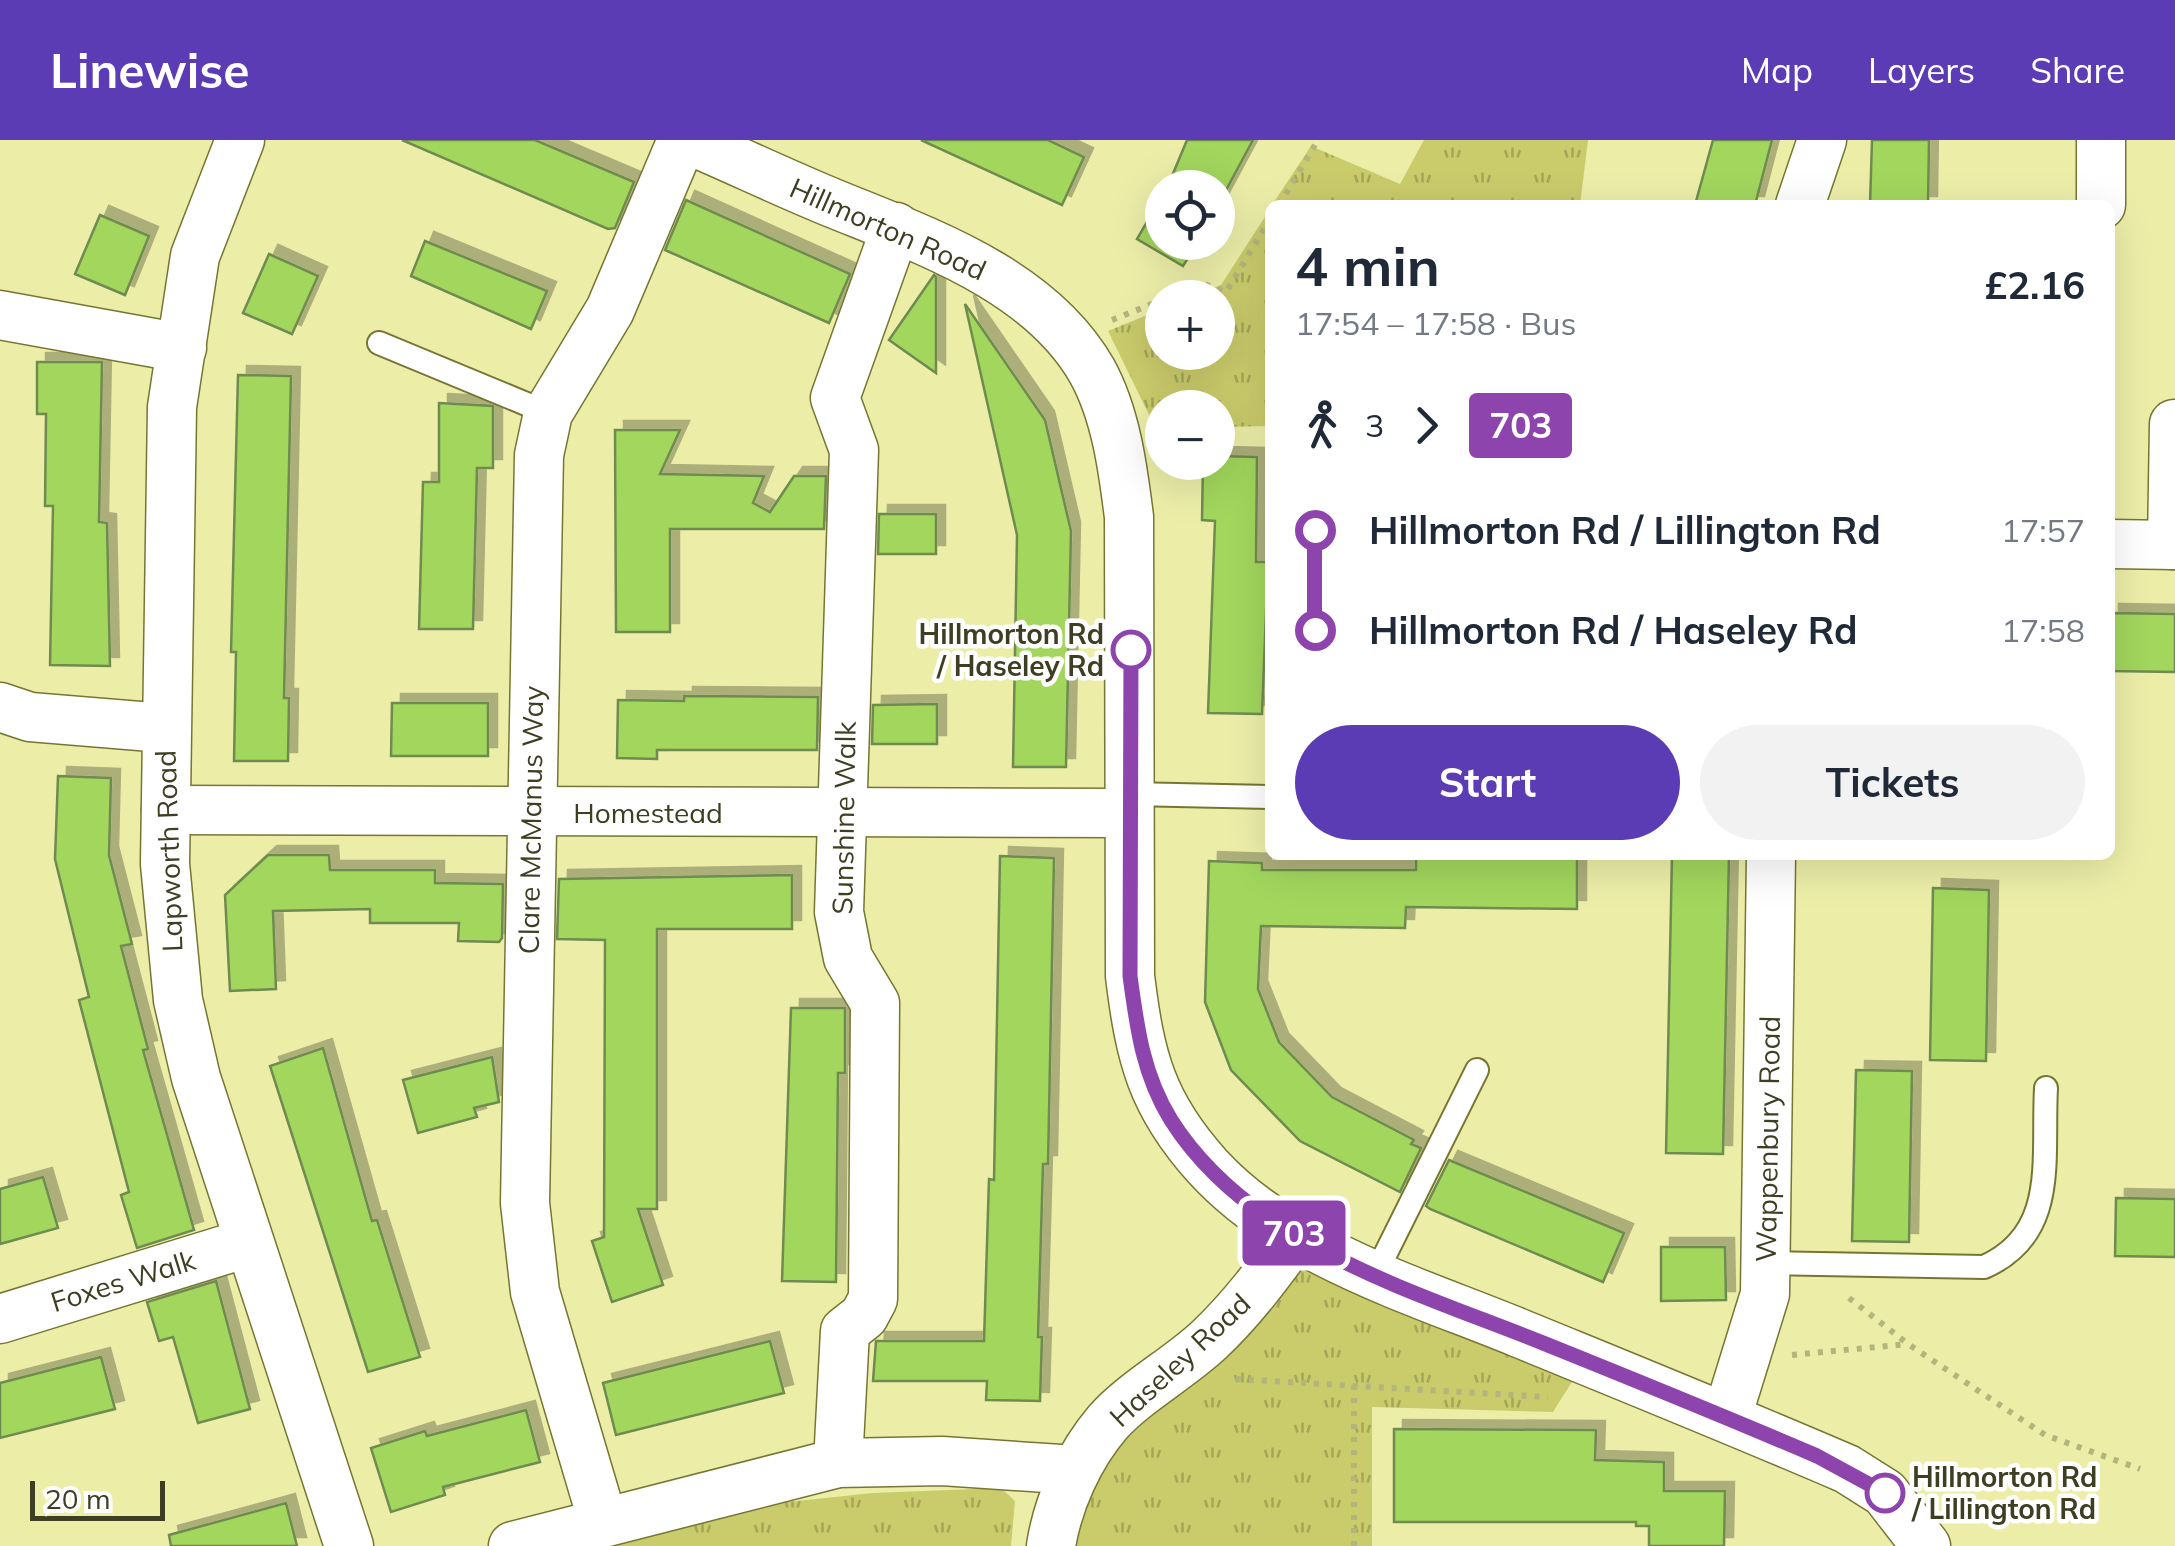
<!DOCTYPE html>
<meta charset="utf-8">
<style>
:root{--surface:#fff;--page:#f2f2f3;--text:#1f2937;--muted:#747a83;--accent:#5b3cb4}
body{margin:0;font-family:Mulish,sans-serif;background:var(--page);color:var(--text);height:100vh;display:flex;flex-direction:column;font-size:38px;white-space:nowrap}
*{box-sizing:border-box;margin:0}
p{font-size:32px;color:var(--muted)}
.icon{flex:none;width:55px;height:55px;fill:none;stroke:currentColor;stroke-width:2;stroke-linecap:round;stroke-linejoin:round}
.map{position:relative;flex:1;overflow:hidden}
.side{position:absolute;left:1265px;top:60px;width:850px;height:660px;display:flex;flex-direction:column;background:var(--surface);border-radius:15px;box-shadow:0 10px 40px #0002}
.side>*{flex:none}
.badge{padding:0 20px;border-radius:8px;font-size:35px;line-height:65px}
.buttons{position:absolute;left:1145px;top:30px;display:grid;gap:20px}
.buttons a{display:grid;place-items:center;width:90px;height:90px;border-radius:50%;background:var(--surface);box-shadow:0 10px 40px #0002;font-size:50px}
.scale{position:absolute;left:30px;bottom:25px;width:135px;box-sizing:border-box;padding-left:10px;border:5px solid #3e3e22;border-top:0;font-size:28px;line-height:35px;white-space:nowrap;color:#3e3e22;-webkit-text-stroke:8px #fff;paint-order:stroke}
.map>.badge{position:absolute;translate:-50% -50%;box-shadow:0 0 0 5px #fff}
.legs{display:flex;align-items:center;gap:15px;height:110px;padding:0 30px;font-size:32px}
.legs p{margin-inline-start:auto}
.head{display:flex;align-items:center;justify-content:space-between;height:170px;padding:0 30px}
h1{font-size:55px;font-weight:700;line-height:75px}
.button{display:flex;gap:20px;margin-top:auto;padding:20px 30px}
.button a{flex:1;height:115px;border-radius:60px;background:var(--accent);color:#fff;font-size:40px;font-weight:700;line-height:115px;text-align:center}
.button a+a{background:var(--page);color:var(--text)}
ul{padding:0 30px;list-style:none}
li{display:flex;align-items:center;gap:35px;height:100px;font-size:38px}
li i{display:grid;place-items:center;width:15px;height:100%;margin:0 12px;background:currentColor}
li i::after{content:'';width:25px;height:25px;margin:-12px;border:8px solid;border-radius:50%;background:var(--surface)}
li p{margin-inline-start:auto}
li:first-child i{background:linear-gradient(#0000 50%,currentColor 0)}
li:last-child i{background:linear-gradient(currentColor 50%,#0000 0)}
header{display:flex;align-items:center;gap:60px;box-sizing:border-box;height:140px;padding:0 50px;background:var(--accent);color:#fff}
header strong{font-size:48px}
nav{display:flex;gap:55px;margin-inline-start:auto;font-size:35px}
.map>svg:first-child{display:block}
.grass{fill:url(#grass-tufts)}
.building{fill:#a2d65d;stroke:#708b50;stroke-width:2.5;filter:url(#shadow)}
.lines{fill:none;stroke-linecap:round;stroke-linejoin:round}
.lane-casing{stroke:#767633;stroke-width:26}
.street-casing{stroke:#767633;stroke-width:51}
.path{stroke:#b4b57d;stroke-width:6;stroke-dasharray:5 8;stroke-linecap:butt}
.lane{stroke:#fff;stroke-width:22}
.street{stroke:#fff;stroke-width:48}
.line-1-casing{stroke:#fff;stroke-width:22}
.line-1{stroke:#8e44ad;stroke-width:15}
.stop-1-dot{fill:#fff;stroke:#8e44ad;stroke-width:5}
.labels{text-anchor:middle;stroke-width:9;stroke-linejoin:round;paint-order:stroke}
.street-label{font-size:28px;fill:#3e3e22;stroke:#fff}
.stop-label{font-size:28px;font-weight:bold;fill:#3e3e22;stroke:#fff;text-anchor:end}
</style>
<header>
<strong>Linewise</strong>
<nav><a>Map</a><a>Layers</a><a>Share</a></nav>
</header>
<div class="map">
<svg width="2175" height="1406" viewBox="0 0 2175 1406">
<defs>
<pattern id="grass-tufts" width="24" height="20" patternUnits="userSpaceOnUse" patternTransform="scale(2.5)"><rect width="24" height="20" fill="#cacb6b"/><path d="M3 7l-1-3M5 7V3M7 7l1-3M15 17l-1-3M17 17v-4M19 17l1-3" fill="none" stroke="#a5a658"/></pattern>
<filter id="shadow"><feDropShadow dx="9" dy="-9" stdDeviation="0" flood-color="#0004"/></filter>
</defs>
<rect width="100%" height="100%" fill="#eceea8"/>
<g class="grass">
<path d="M1424,0H1588L1580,65H1272L1311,6L1400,44Z"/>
<path d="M1270,69V286L1218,287V268H1162V289H1156L1108,191L1162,169V212H1218V158L1190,157L1221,145Z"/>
<path d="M1295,1124L1582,1226L1553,1272L1372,1267V1406H1066C1086,1294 1216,1200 1295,1124Z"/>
<path d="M1001,1348L1015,1361L1011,1406H609L742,1367L872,1353Z"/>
</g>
<g class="building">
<path d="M402,0H535L634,42L615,88L608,89Z"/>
<path d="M921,0H1048L1084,17L1062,65Z"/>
<path d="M1187,0H1253L1218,65V48H1167Z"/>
<path d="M1713,0H1772L1755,65H1695Z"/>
<path d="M1872,0H1929L1928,65H1870Z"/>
<path d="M1162,56V102H1198L1183,126L1137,99Z"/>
<path d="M686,60L850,134L829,183L665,110Z"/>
<path d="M100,75L149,96L125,155L75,134Z"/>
<path d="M425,101L547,151L531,189L411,136Z"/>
<path d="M269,114L318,136L292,194L243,173Z"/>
<path d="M934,135L936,137V233L889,200Z"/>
<path d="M965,164L1045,280L1071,391L1066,627H1013L1017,395Z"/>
<path d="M37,222H102L99,382L107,383L110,526L50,525L53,366H45L46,274H37Z"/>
<path d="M238,235L291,236L284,558H289L288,621H234L236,512H231Z"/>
<path d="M439,263L493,266V328H477L473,489H419L423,342H439Z"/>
<path d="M615,290H680L660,334L764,336L753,363L770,372L794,336H826L824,389H670V492H616Z"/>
<path d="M1218,316L1257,317L1256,422H1268L1262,574L1208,573L1215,381L1202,380L1203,322H1218Z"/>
<path d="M879,374H936V414H878Z"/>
<path d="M2110,473L2175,474V532L2110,531Z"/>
<path d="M684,556L818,557L817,610H657V619L617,618L618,560L684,561Z"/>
<path d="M392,563H488V616H391Z"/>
<path d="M937,564V604H872L873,565Z"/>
<path d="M58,636L111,638L109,715L132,804L121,806L148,909L143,910L194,1090L137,1108L121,1055L129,1052L79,860L89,857L55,719Z"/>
<path d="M268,715H329L330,730H435V743L503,744L502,798L499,802L458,801L459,783H370V769L273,771L276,849L230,851L225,755Z"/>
<path d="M1416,715H1577V769L1406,767L1405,788L1261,786L1258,849L1279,902L1332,957L1414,1000L1411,1004L1421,1008L1400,1052L1300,1001L1231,930L1205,862L1209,721L1262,723V730H1416Z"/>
<path d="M1672,715H1729L1723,1014L1666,1013Z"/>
<path d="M1000,716L1054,718L1048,1024H1043L1038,1197H1042L1040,1261L986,1260L987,1241H873L876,1201H984L989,1039L994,1040Z"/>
<path d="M792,735V789H657V1069H638L663,1145L612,1162L592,1101L604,1097L605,800L557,799L559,739Z"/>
<path d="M1933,748L1989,750L1986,921L1930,920Z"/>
<path d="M791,868H845V933H838L836,1142L782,1141Z"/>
<path d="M323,908L372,1081L377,1080L420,1217L368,1232L270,926Z"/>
<path d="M492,917L499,962L474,968L477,977L418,993L403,940Z"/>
<path d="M1856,930L1912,931L1909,1102L1852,1101Z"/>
<path d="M1449,1020L1624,1093L1603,1142L1430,1069L1426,1066Z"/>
<path d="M43,1037L58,1088L0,1104V1049Z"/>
<path d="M2116,1058L2175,1059V1117L2115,1116Z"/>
<path d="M1661,1107H1725L1726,1160L1661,1161Z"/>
<path d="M216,1141L250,1269L198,1283L173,1197L159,1201L147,1162Z"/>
<path d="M770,1201L784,1253L616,1295L603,1243Z"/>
<path d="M101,1217L115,1269L0,1298V1243Z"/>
<path d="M526,1270L540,1322L443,1347L445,1355L391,1372L371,1308L425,1291L427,1296Z"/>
<path d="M1394,1289L1596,1290L1595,1320L1664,1322V1351H1725L1724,1406H1649V1386H1636V1382H1394Z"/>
<path d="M286,1363L297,1406H171L169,1395Z"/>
</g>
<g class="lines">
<defs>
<g id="lane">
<path d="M379,203L548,273"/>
<path d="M1130,654L1270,657"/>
<path d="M1766,1123L1984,1127C2059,1094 2042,1019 2046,948"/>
<path d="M1375,1135L1477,930"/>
</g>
<g id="street">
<path d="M240,0L195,116L172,267L165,724L178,860L196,938L349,1406"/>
<path d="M689,0C738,21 786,44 835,64C926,101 1040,140 1092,231C1116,274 1123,329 1129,377L1130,836C1140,917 1151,964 1208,1027C1287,1113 1414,1150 1519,1193C1629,1238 1738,1282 1847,1329L1885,1353L1926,1406"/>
<path d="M1800,65L1822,0"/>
<path d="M2101,65V0"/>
<path d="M0,175L182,208"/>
<path d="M2110,404L2175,405"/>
<path d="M2172,405L2174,284"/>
<path d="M0,567L30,577L164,588"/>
<path d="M166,670L1129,673"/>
<path d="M0,1179L247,1103"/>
<path d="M1727,1277L1765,1154L1771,715"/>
<path d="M838,1323L845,1191L864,1176L873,1159L875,863L848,818L839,772L854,310L835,258L896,87"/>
<path d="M603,1382L535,1152L525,1063L539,315L548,273L610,170L682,0"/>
<path d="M513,1406L838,1323L942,1321L1076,1330"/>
<path d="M1051,1406C1058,1362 1079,1316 1108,1282C1136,1251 1178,1229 1209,1200C1243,1168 1270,1131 1297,1094"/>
</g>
</defs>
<use href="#lane" class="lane-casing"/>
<use href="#street" class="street-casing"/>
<g class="path">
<path d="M1279,65L1318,0"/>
<path d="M1169,158L1204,144L1226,152L1270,79"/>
<path d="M1112,180L1162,160"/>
<path d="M1849,1158L1908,1204L2045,1295L2140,1329"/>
<path d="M1792,1215L1908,1204"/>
<path d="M1236,1239L1548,1257"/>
<path d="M1354,1245V1406"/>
</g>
<use href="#lane" class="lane"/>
<use href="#street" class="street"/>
</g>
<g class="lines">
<defs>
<path id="line-1" d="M1131,510L1130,836C1137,888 1143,935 1171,980C1250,1105 1414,1151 1543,1203C1635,1240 1726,1277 1817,1316L1885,1353"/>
</defs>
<use href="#line-1" class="line-1-casing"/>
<use href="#line-1" class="line-1"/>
</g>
<g class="stop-1-dot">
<circle cx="1131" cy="510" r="18"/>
<circle cx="1885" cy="1353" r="18"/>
</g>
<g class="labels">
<g class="street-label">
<text transform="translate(888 89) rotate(24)" y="10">Hillmorton Road</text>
<text x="648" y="683">Homestead</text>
<text transform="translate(844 678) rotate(-89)" y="10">Sunshine Walk</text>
<text transform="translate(531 680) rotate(-89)" y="10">Clare McManus Way</text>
<text transform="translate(169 711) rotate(-92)" y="10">Lapworth Road</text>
<text transform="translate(1768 999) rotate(-89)" y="10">Wappenbury Road</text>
<text transform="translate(123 1141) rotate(-17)" y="10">Foxes Walk</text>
<text transform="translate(1180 1220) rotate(-43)" y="10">Haseley Road</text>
</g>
<g class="stop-label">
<text x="1104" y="504">Hillmorton Rd<tspan x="1104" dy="32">/ Haseley Rd</tspan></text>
<text x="1912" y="1347" text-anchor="start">Hillmorton Rd<tspan x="1912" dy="32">/ Lillington Rd</tspan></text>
</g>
</g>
</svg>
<div class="buttons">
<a><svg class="icon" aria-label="locate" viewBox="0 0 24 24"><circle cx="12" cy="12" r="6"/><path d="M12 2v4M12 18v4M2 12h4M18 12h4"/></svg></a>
<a>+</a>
<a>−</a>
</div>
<div class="scale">20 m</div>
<b class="badge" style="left:1294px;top:1093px;background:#8e44ad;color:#fff">703</b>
<section class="side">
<div class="head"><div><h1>4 min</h1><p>17:54 – 17:58 · Bus</p></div><b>£2.16</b></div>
<div class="legs"><svg class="icon" aria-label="walk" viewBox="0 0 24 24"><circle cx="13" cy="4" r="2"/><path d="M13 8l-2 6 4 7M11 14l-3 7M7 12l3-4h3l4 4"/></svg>3<svg class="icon" aria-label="forward" viewBox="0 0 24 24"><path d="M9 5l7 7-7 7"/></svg><b class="badge" style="background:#8e44ad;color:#fff">703</b></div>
<ul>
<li><i style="color:#8e44ad"></i><b>Hillmorton Rd / Lillington Rd</b><p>17:57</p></li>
<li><i style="color:#8e44ad"></i><b>Hillmorton Rd / Haseley Rd</b><p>17:58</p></li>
</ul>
<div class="button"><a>Start</a><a>Tickets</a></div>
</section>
</div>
